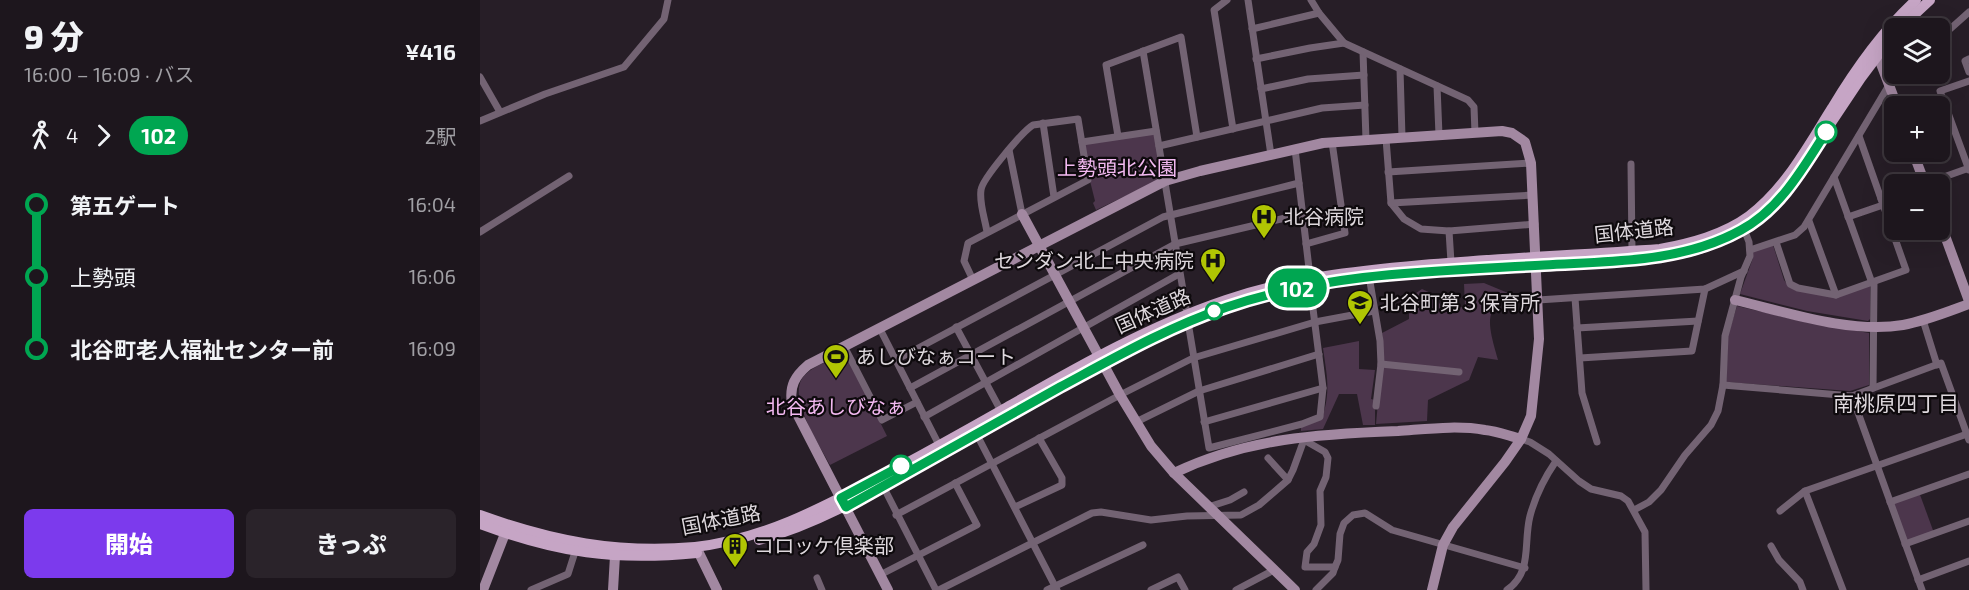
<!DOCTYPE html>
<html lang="ja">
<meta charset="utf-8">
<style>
:root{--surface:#1d161d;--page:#2a232a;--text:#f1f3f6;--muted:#a09fa4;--line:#3b353b;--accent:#7c3aed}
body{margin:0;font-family:"Exo 2","Noto Sans JP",sans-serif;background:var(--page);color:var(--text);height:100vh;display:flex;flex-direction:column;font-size:22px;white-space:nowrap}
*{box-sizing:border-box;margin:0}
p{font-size:20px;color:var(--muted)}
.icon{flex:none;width:33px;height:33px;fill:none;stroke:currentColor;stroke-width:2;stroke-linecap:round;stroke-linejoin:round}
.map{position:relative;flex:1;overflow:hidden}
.drawer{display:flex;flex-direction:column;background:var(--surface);width:480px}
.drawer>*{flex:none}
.badge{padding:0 12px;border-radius:20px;font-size:21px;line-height:39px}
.controls{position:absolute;left:1404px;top:18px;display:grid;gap:12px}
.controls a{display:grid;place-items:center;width:66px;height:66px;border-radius:9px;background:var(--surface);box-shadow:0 6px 24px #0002,0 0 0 2px var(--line);font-size:30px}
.map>.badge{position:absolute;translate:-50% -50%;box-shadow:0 0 0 3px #fff}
.legs{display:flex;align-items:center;gap:9px;height:66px;padding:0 24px;font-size:20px}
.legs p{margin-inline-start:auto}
.head{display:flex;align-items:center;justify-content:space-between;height:102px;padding:0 24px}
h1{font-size:33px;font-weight:800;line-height:45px}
.cta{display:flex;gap:12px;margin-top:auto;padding:12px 24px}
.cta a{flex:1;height:69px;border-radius:9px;background:var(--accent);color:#fff;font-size:24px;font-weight:800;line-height:69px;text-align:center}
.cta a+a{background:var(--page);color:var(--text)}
ul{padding:0 24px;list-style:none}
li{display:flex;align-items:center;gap:21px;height:72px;font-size:22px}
li i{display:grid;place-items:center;width:9px;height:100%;margin:0 8px;background:currentColor}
li i::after{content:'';width:15px;height:15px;margin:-8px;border:4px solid;border-radius:50%;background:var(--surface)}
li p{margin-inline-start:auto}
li:first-child i{background:linear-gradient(#0000 50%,currentColor 0)}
li:last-child i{background:linear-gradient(currentColor 50%,#0000 0)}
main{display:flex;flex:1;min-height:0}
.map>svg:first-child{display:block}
.green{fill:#4c364c}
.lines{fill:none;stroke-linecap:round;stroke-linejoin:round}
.street{stroke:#736373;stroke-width:7}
.secondary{stroke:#a288a1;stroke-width:10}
.primary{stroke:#c6a5c5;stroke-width:10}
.line-1-casing{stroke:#fff;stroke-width:14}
.line-1{stroke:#00a651;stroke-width:9}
.stop-1-dot{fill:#fff;stroke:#00a651;stroke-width:3}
.labels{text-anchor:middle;stroke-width:4.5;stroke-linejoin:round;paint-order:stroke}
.park-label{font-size:20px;fill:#f3b9f1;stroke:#0e0a0d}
.poi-label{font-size:20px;fill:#ded8dd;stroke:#0e0a0d;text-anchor:start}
.street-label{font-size:20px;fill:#ded8dd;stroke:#0e0a0d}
.neighbourhood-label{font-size:21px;fill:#ded8dd;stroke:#0e0a0d}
</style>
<main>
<section class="drawer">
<div class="head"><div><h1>9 分</h1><p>16:00 – 16:09 · バス</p></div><b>¥416</b></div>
<div class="legs"><svg class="icon" aria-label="walk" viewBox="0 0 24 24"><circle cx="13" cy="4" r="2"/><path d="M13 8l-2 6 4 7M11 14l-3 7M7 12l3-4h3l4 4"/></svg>4<svg class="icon" aria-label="forward" viewBox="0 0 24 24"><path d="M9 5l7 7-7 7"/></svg><b class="badge" style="background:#00a651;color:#fff">102</b><p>2駅</p></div>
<ul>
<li><i style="color:#00a651"></i><b>第五ゲート</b><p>16:04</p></li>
<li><i style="color:#00a651"></i><span>上勢頭</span><p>16:06</p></li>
<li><i style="color:#00a651"></i><b>北谷町老人福祉センター前</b><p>16:09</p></li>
</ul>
<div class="cta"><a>開始</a><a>きっぷ</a></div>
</section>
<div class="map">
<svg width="1489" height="590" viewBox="0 0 1489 590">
<rect width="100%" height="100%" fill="#271e27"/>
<g class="green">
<path d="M675,132L682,176L679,180L616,210L613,203L615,201L610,181L604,144Z"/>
<path d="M1293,245L1304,280L1309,287L1356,298L1390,285V319L1388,321L1327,311L1260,294L1273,258L1272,251Z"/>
<path d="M1004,283L1028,293C1023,299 1015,305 1012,312C1006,323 1015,348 1018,360L998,357L989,380L948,400L947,421L896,424L903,348L902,333L929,319V298L942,289L955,295L962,308L985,307L984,284Z"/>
<path d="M1257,306L1325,322L1389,333V385L1370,391L1246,382L1248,335Z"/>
<path d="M879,341V369L895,370L891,399L895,400V425H883L877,394H859L843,429L821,431V427L842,419C851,391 847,377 843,348Z"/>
<path d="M361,355H366L407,436L350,465C340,445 306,396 324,376C333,366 349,361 361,355Z"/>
<path d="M1439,492L1454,533L1425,544L1410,502Z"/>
</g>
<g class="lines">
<g class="street">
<path d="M747,0L734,10L753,129"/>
<path d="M768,0L791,155"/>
<path d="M831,0L839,13L864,43"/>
<path d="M772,29L839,13"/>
<path d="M1460,38L1489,12"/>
<path d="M663,51L707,314"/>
<path d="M883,52L886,140"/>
<path d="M776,59L830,48L864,43L988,100L994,107L995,133"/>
<path d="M1489,59L1485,61L1489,72"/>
<path d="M920,69L922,137"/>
<path d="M0,77L20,112"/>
<path d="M1489,81L1460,91L1489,170"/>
<path d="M957,86L959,135"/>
<path d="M781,89L828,79L884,75"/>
<path d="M0,121L65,94L144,67L184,19L188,0"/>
<path d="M563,123L574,197"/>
<path d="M638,136L626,65L701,37L717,137"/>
<path d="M906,139L911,203L924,219L941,229L969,231L1055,224"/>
<path d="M602,142L676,131"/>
<path d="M679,146L842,108L885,105"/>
<path d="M815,149L830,277"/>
<path d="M529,150L542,214"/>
<path d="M1151,164L1152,251"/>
<path d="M908,172L1051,163"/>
<path d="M1354,177L1392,283"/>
<path d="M1444,184L1489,168"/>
<path d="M1401,199L1414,195"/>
<path d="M911,203L1053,195"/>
<path d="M1368,217L1403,205"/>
<path d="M1329,221L1356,295"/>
<path d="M969,231L971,262"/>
<path d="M0,232L89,176"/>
<path d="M1296,242L1310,284L1318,288L1356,295L1426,270L1379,136"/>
<path d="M826,244L865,233L852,142"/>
<path d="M1270,250L1315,235L1324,227L1409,85L1421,74"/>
<path d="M889,276L900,341L901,364L896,406"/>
<path d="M493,280L484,261L488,243L608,180L598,119L553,125C543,131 502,179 501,190C499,203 505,219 507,232"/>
<path d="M1095,298L1102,393L1117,442"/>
<path d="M1058,300L1225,289L1264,271"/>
<path d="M1443,320L1457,365"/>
<path d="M708,322L729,448L822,424L840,417L843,388L830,285"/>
<path d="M476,327L521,411"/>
<path d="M1097,328L1218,321"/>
<path d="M400,329L459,445"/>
<path d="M364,346L402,420L437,402"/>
<path d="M1100,358L1212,351L1225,289"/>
<path d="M416,360L683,217L819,183"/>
<path d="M901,364L979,372"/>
<path d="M1243,385L1372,396L1461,363L1489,440"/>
<path d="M430,388L695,244L822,214"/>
<path d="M1393,388L1394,282"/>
<path d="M1372,396L1442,590"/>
<path d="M444,417L699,274"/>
<path d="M656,422L719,391L839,354"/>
<path d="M724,422L843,388"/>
<path d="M496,433L577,590"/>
<path d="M1041,439L1050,442L1069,454L1099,481L1111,489L1141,496L1148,501L1165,532L1166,590"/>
<path d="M824,440L845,452L848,458L846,477L840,491L841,525L834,544L827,552L825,567H855"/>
<path d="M788,458L808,480"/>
<path d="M403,486L456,590"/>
<path d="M1325,491L1363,590"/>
<path d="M1410,502L1489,474"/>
<path d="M535,507L582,485V478L559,438"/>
<path d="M728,507L750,500L764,492"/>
<path d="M1154,510L1169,502L1181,490L1205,455L1231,425L1238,411L1243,385L1245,336L1261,277L1270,256L1269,242L1264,229"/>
<path d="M1300,511L1325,491L1487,434"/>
<path d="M416,515L640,395L713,358L835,322L894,311"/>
<path d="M1425,544L1489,521"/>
<path d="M1291,546L1299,560L1320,582L1323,590"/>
<path d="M400,575L497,525L475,483"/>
<path d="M337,578L342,590"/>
<path d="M1438,580L1489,561"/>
<path d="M51,590L88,574L95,552"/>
<path d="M459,590L612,513L621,512L671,520L707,516L761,515L779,505L808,480L813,470L825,437"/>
<path d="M567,590L663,545"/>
<path d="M671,590L698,577L705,590"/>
<path d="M756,590L794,570"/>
<path d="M836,590L853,573L855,567L858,560L860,534L864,523L873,515L885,513L912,530L1045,568"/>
<path d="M1027,590C1053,572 1043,543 1050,516C1055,497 1065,477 1076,461"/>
</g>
<g class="secondary">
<path d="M1395,48L1417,106"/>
<path d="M1433,152L1445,184"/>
<path d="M542,214L640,395L671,446L694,473L815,590"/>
<path d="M1460,222L1489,301"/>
<path d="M1255,300C1306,312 1371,334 1423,325C1445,321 1467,312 1489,304"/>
<path d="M694,473C767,438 839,434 918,431C947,429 977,425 1005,430C1017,431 1029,436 1041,439"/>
<path d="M219,553L237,590"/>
<path d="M3,590L28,526"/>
<path d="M133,590L135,556"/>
<path d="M408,590L312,404C309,386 315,376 328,365L685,181L720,171L843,143L1022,131L1032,133L1045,142L1051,163L1059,339L1051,416L1041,439L1025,462L973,527L963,545L952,590"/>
</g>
<g class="primary">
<path d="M1420,28L1450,0"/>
<path d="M924,273C993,268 1062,267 1131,261C1161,258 1193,258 1222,248C1255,237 1281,217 1305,192L1381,78L1414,34"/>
<path d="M0,515C72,541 138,554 215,547C287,539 349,504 412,471C449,451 485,431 522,410C594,369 666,327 746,300C810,278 875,271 942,265C1021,258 1100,255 1180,249C1211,243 1243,235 1269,216C1306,188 1328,146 1352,108C1376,68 1402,31 1436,0"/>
<path d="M0,524C78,553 134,561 217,553"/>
<path d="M279,540C342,523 395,490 451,458C499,431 547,406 595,380C640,355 685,330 733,312"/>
</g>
</g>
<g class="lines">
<defs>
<path id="line-1" d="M421,466L361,498L366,507C437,467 508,427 580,387C634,358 688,327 747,307C849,272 958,271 1064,265C1130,261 1202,263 1261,230C1300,209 1323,168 1346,132"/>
</defs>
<use href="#line-1" class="line-1-casing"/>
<use href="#line-1" class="line-1"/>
</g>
<defs>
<symbol id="hospital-pin" viewBox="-11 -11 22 30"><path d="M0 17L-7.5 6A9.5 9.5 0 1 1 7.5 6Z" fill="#b0c503" stroke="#0e0a0d"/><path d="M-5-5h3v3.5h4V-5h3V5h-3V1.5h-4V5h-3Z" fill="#111"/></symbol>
<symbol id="school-pin" viewBox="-11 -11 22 30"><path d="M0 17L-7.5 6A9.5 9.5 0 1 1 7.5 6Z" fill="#b0c503" stroke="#0e0a0d"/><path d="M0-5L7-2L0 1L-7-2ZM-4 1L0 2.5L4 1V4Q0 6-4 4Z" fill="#111"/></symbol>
<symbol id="stadium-pin" viewBox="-11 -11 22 30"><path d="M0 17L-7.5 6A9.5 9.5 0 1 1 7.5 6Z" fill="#b0c503" stroke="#0e0a0d"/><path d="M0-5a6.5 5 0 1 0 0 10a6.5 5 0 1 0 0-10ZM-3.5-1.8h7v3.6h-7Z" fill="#111"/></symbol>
<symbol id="building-pin" viewBox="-11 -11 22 30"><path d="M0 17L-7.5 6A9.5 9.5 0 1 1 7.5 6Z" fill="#b0c503" stroke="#0e0a0d"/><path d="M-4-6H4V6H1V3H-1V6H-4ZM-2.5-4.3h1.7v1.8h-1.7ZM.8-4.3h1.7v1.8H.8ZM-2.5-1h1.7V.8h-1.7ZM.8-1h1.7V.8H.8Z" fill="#111"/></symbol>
</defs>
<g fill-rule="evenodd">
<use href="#hospital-pin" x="769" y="202" width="30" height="40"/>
<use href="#hospital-pin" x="718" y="246" width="30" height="40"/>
<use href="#school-pin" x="865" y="288" width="30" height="40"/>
<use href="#stadium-pin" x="341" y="342" width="30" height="40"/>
<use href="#building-pin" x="240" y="531" width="30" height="40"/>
</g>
<g class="stop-1-dot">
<circle cx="1346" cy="132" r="10"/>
<circle cx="734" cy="311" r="8"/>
<circle cx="421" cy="466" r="10"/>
</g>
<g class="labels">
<g class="park-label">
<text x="637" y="175">上勢頭北公園</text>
<text x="356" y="414">北谷あしびなぁ</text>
</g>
<g class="poi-label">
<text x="804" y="224">北谷病院</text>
<text x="714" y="268" text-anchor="end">センダン北上中央病院</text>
<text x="900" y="310">北谷町第３保育所</text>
<text x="376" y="364">あしびなぁコート</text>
<text x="274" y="553">コロッケ倶楽部</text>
</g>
<g class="street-label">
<text transform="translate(1154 231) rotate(-6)" y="7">国体道路</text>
<text transform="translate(673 311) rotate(-24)" y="7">国体道路</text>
<text transform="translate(241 520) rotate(-11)" y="7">国体道路</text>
</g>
<g class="neighbourhood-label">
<text x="1416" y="411">南桃原四丁目</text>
</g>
</g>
</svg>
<div class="controls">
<a><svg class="icon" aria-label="layers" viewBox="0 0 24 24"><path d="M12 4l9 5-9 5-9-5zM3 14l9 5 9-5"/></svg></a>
<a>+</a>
<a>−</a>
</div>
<b class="badge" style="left:817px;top:288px;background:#00a651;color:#fff">102</b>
</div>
</main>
